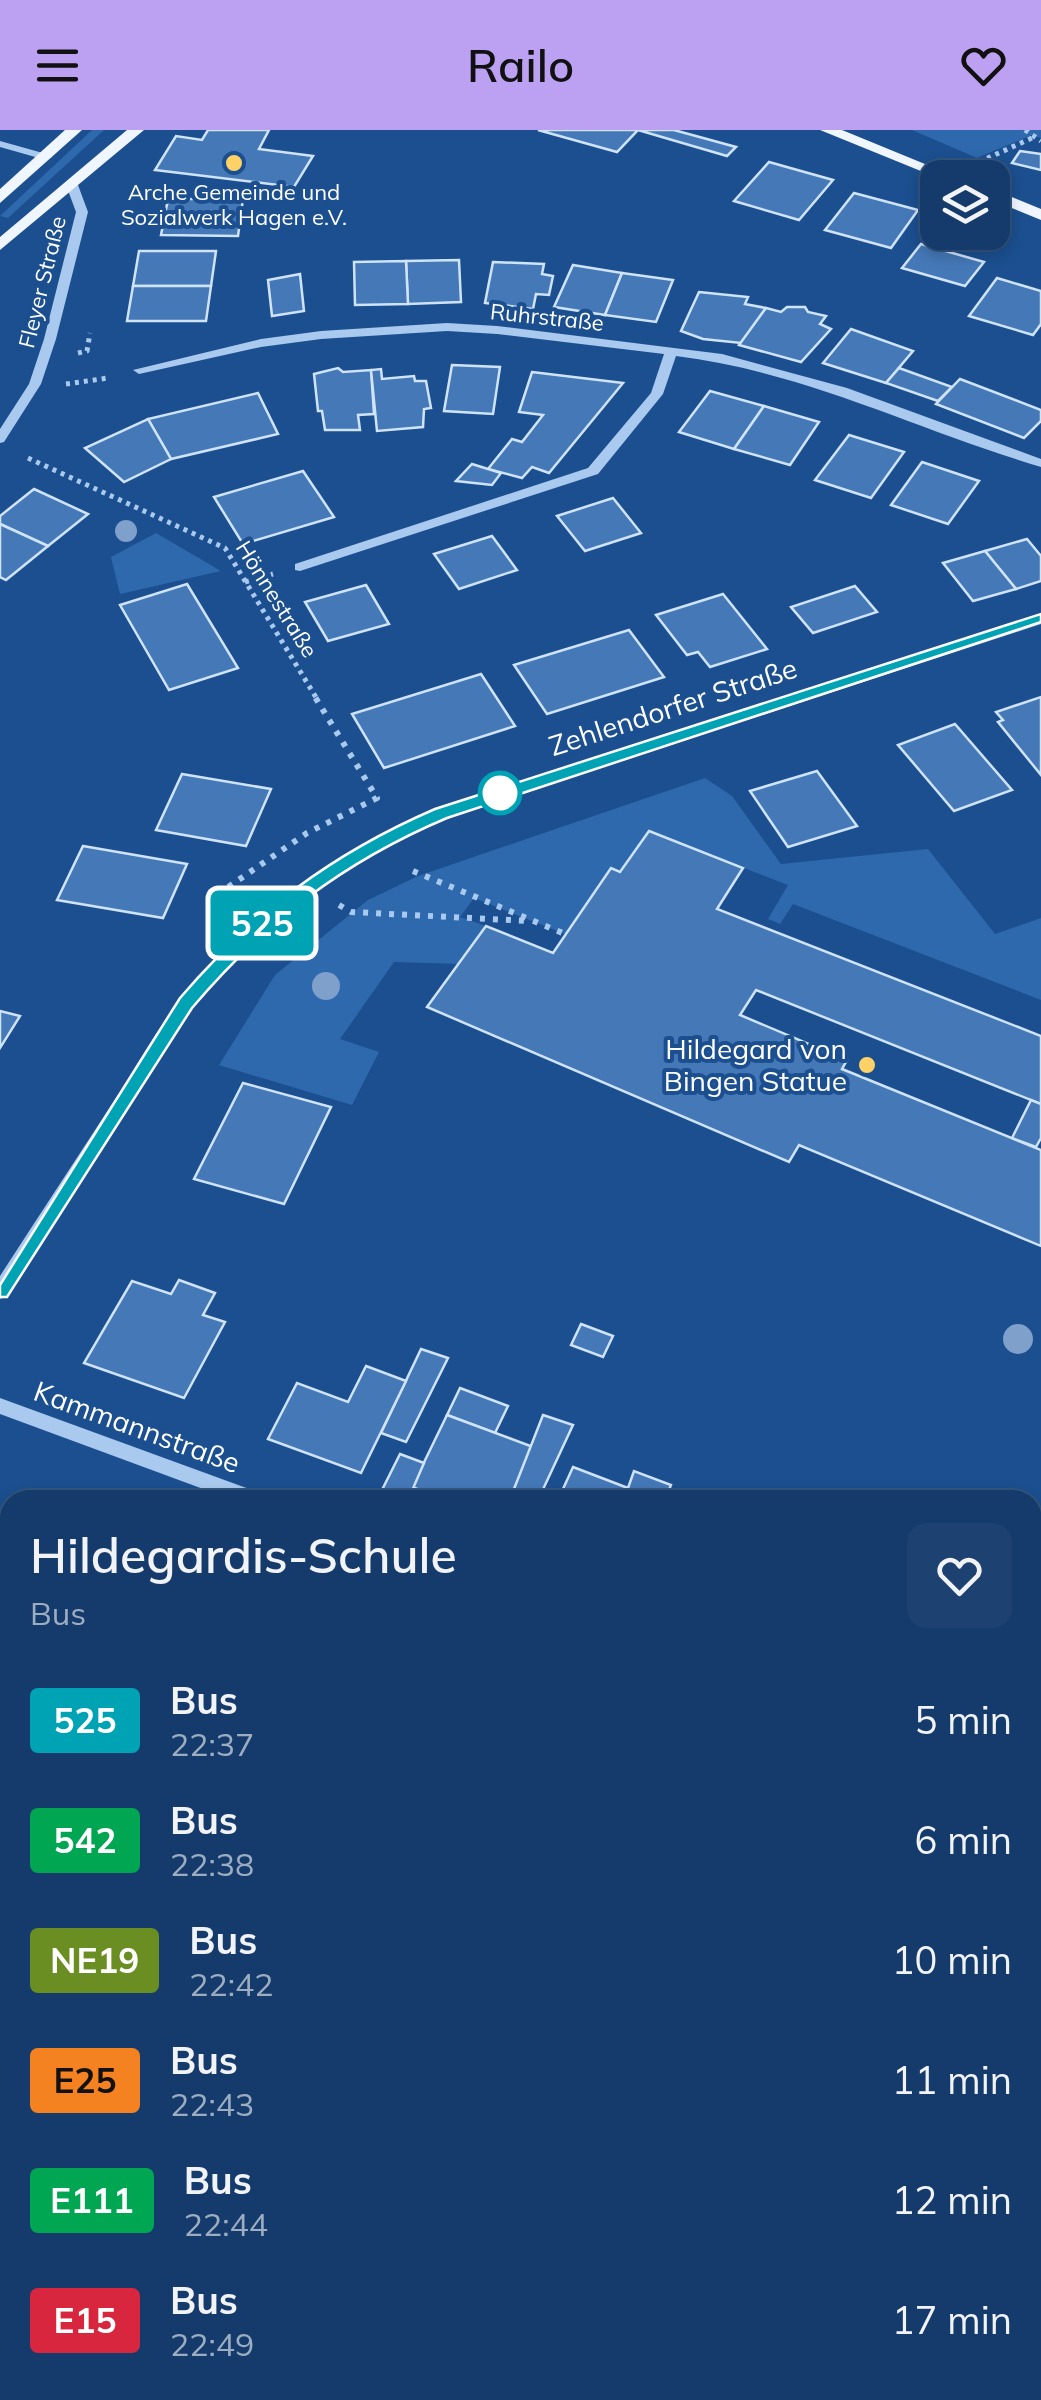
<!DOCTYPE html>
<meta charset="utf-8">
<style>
:root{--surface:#143b6b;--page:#1d4271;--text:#f1f3f6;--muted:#9dadc1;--line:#33557e;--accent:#bca0f2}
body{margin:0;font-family:Mulish,sans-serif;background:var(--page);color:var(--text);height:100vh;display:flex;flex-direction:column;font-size:38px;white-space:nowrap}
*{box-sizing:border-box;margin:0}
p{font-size:32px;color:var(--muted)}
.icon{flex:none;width:55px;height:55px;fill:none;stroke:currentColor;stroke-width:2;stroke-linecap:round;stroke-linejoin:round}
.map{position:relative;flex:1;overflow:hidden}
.sheet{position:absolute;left:0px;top:1360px;width:1042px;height:910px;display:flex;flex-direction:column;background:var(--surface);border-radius:30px 30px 0 0;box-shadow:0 5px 15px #0003,0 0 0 2px var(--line)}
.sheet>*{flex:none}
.badge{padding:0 20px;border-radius:8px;font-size:35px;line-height:65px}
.controls{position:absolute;left:920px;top:30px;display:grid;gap:20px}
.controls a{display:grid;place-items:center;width:90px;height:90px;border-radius:20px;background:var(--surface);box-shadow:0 5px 15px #0003,0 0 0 2px var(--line);font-size:50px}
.map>.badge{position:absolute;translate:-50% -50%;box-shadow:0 0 0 5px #fff}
.round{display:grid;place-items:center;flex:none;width:105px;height:105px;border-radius:20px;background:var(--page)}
.head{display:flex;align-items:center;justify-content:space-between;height:170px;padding:0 30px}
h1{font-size:48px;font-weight:600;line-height:75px}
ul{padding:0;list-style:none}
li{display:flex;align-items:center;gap:30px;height:120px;padding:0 30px}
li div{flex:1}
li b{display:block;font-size:38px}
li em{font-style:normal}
li .badge{min-width:110px;font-weight:700;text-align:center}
header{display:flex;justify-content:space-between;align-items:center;height:130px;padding:0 30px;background:var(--accent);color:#111;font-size:45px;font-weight:600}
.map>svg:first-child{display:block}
.green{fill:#2e69ad}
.building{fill:#4478b7;stroke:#cfe3fa;stroke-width:2.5}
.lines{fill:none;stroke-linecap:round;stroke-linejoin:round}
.path-far1{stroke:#a9c9ee;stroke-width:5;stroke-dasharray:4 5;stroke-linecap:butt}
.path{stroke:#a9c9ee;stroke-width:6;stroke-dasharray:5 8;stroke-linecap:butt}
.minor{fill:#a9c9ee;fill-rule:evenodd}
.major{fill:#f0f6ff;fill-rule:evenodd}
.tree{fill:#7ea0ca}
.line{fill:#00a3b4;stroke:#fff;stroke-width:2.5}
.poi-dot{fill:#ffd166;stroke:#1b4f8f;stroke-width:4}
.stop-dot{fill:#fff;stroke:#00a3b4;stroke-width:5}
.labels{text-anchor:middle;stroke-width:8;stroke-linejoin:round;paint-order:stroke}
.far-poi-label{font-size:22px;fill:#fff;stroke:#1b4f8f}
.far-street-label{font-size:22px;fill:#fff;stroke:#1b4f8f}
.street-label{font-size:28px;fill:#fff;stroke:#1b4f8f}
.poi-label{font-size:28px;fill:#fff;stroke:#1b4f8f;text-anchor:end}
</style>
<header><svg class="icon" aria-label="menu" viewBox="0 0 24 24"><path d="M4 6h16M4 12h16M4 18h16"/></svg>Railo<svg class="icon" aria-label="heart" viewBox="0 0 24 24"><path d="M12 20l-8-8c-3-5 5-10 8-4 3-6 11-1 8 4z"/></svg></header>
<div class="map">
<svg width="1041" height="2270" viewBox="0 0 1041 2270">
<rect width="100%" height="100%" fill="#1b4f8f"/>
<g class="green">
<path d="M92,0H104L8,88L0,86Z"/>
<path d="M912,0H1041V8L1032,5L977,28Z"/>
<path d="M156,403L221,441L120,464L111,427Z"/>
<path d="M705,648L732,666L781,734L928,719L995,804L1041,788V870L793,774L780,794L768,789L788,755L649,701L620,742L611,739L565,804L474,768L460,787L486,796L460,834L394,832L340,909L379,922L352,975L219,935L275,845L368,770L418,746Z"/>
</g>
<g class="building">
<path d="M208,0H269L259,19L313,26L294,57L155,40L176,6L202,10Z"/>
<path d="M538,0H638L617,22Z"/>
<path d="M638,0H674L736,17L727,26Z"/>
<path d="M1020,21L1041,24V40L1012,33Z"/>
<path d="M769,32L833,50L799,90L734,71Z"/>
<path d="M854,63L918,80L891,118L825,100Z"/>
<path d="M168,69H243L238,106L161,105Z"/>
<path d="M921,114L984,132L965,156L902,138Z"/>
<path d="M139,121H216L211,156H133Z"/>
<path d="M459,130L461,172L408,174L406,131Z"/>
<path d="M406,131L408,174L355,175L354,132Z"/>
<path d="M493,132L544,134L542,144L553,146L549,165L536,164L533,179L485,173Z"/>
<path d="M573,135L622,143L605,185L554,177Z"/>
<path d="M622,143L673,150L656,192L605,185Z"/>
<path d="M300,144L304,181L272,186L268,150Z"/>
<path d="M997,148L1041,161V194L1033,205L969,186Z"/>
<path d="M133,156H211L206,191H127Z"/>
<path d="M699,162L748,167L745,174L766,178L741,213L703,209L681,201Z"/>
<path d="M787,177H805L808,182L826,186L820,194L831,199L801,232L739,215L766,178L781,182Z"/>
<path d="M851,199L913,221L886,253L823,233Z"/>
<path d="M452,235L500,237L493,284L444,281Z"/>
<path d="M338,238L343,242L371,240L374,284L358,285L360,300H325L322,281H318L314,244Z"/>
<path d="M899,238L952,257L938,271L886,253Z"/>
<path d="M381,239L382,249L414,246L415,251H426L431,278L424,279L423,297L377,301L371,240Z"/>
<path d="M532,242L623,253L549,343L532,337L522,348L488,339L512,309L522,312L543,285L519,282Z"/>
<path d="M960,249L1041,280V291L1024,308L936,274Z"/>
<path d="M710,261L764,276L734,319L679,302Z"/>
<path d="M258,263L278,304L171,329L148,289Z"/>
<path d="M764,276L819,292L790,335L734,319Z"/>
<path d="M148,289L171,329L124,352L85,318Z"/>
<path d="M849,305L904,322L871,368L815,350Z"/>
<path d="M922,332L979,351L948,394L891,375Z"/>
<path d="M472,334L488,339L501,343L492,355L456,351Z"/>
<path d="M303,341L334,387L243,414L214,367Z"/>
<path d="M34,359L88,384L48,416L0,394V386Z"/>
<path d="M613,368L641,403L585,421L557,386Z"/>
<path d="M0,394L48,416L6,450L0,447Z"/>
<path d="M492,406L517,440L459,459L434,424Z"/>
<path d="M1027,409L1041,426V451L1016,459L985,421Z"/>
<path d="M985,421L1016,459L973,471L943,433Z"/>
<path d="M187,454L238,538L169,560L120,475Z"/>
<path d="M366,455L389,494L328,511L305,472Z"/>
<path d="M855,456L877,482L813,503L791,477Z"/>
<path d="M723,464L767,519L710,537L698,522L687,525L656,485Z"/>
<path d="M629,500L664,547L547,584L514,535Z"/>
<path d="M481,544L515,596L384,638L352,584Z"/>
<path d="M1041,567V645L998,592L1003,590L996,582Z"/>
<path d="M955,594L1012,660L954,681L898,615Z"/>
<path d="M817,641L857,696L788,717L750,661Z"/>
<path d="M182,644L271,659L246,716L156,700Z"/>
<path d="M649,701L743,738L717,779L1041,906V974L756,860L740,885L847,930L842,939L1041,1020V1116L799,1015L789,1032L427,877L486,796L553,823L611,738L620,742Z"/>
<path d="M83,716L187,734L163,788L57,770Z"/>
<path d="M0,881L20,886L0,918Z"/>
<path d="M243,953L331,977L284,1074L194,1049Z"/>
<path d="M1031,970L1041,974V1008L1036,1017L1012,1008Z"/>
<path d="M179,1150L215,1163L203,1185L225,1192L184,1268L84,1233L132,1151L171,1164Z"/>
<path d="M581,1194L613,1206L603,1227L571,1215Z"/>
<path d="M421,1219L448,1228L406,1312L381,1303Z"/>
<path d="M366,1236L406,1251L361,1343L268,1309L297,1253L348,1272Z"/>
<path d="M460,1258L508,1276L495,1303L447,1285Z"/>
<path d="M447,1285L533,1317L509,1370H446L412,1357Z"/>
<path d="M543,1285L573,1295L539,1368L514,1359Z"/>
<path d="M400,1324L424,1333L408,1370L378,1368Z"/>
<path d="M573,1337L628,1358L634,1341L671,1355L665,1370H558Z"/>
<path d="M10,1402V1459L0,1455V1410L4,1411Z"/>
<path d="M1032,1515L1041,1518V1615L1032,1612L1038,1571L1032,1569Z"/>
<path d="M10,2061V2235L0,2256V2066Z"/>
<path d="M1032,2096L1036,2097L1039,2173L1032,2172Z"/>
<path d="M1032,2172L1039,2173L1041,2250L1032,2249Z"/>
<path d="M1032,2249L1041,2250V2270H993L992,2260H1032Z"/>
<path d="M485,2260H601L596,2270H480Z"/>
</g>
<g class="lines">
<g class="path-far1">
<path d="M1025,0L1041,11"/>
<path d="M979,32L1032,8"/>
<path d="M78,223L87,221L90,203"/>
<path d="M66,254L108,248"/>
<path d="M28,328L225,418L317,569"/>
<path d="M245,452L273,444"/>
</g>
<g class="path">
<path d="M413,741L565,804"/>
<path d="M339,775L351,782L530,791"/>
<path d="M235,777L215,766L307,703L377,668L315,567"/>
</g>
<g class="minor">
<path d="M0,11L50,25L52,27L46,30L0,17Z"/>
<path d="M72,52L78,55L88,82L56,209L41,254L4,312L0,313V299L29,254L44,209L76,82L66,55Z"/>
<path d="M447,193L497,196L722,224L847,258L1041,329V337C917,300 806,242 676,226L663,264L598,344L300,441L295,440V434L588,338L651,263L664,224L497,204L447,201L321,209L261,217L139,244L133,240L261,209L321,201Z"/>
<path d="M1041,484V494L446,688C350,732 257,792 192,877C169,907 150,942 130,974C89,1038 47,1102 6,1166L0,1169V1146C40,1084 81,1022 121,960C140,930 158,898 180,870C244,784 340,724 436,680Z"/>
<path d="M0,1268L263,1364L265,1370H233L0,1284Z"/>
<path d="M1032,1645L1041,1648V1668L1032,1665Z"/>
</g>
<g class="major">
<path d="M65,0H82L0,73V59Z"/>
<path d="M127,0H144L0,120V107Z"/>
<path d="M820,0H842L959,48H938Z"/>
<path d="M992,59L1041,79V90L992,70Z"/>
</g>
</g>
<g class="tree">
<circle cx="126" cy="401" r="11"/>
<circle cx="326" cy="856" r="14"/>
<circle cx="1018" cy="1209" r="15"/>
</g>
<path class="line" d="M1041,484V492L447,688C343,732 265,792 192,878L7,1167H0V1155L180,868C253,783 331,724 435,679Z"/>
<g class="poi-dot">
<circle cx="234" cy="33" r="10"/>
<circle cx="867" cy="935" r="10"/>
</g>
<circle class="stop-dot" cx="500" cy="663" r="20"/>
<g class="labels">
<g class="far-poi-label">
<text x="234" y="70">Arche Gemeinde und<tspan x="234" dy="25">Sozialwerk Hagen e.V.</tspan></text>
</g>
<g class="far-street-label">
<text transform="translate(42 152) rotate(-76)" y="8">Fleyer Straße</text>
<text transform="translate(547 187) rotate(6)" y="8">Ruhrstraße</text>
<text transform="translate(277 469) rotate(58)" y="8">Hönnestraße</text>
</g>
<g class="street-label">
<text transform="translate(673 577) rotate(-18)" y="10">Zehlendorfer Straße</text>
<text transform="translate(137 1297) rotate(20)" y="10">Kammannstraße</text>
</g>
<g class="poi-label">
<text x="847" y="929">Hildegard von<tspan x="847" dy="32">Bingen Statue</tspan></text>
</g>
</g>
</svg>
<div class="controls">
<a><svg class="icon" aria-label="layers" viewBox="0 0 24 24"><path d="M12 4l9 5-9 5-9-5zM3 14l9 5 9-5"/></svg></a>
</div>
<b class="badge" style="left:262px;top:793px;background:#00a3b4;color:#fff">525</b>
<section class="sheet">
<div class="head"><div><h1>Hildegardis-Schule</h1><p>Bus</p></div><a class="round"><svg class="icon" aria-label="heart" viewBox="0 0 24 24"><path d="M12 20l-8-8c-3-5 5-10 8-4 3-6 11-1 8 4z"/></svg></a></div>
<ul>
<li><span class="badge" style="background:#00a3b4;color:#fff">525</span><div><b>Bus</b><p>22:37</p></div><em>5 min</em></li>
<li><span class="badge" style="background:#00a651;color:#fff">542</span><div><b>Bus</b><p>22:38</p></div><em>6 min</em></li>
<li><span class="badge" style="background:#6b8e23;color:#fff">NE19</span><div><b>Bus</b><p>22:42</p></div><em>10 min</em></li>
<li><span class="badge" style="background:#f58220;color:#111">E25</span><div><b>Bus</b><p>22:43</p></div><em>11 min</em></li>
<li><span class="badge" style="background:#00a651;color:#fff">E111</span><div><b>Bus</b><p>22:44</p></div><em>12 min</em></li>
<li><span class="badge" style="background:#d7263d;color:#fff">E15</span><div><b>Bus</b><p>22:49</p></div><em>17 min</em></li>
</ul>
</section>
</div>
